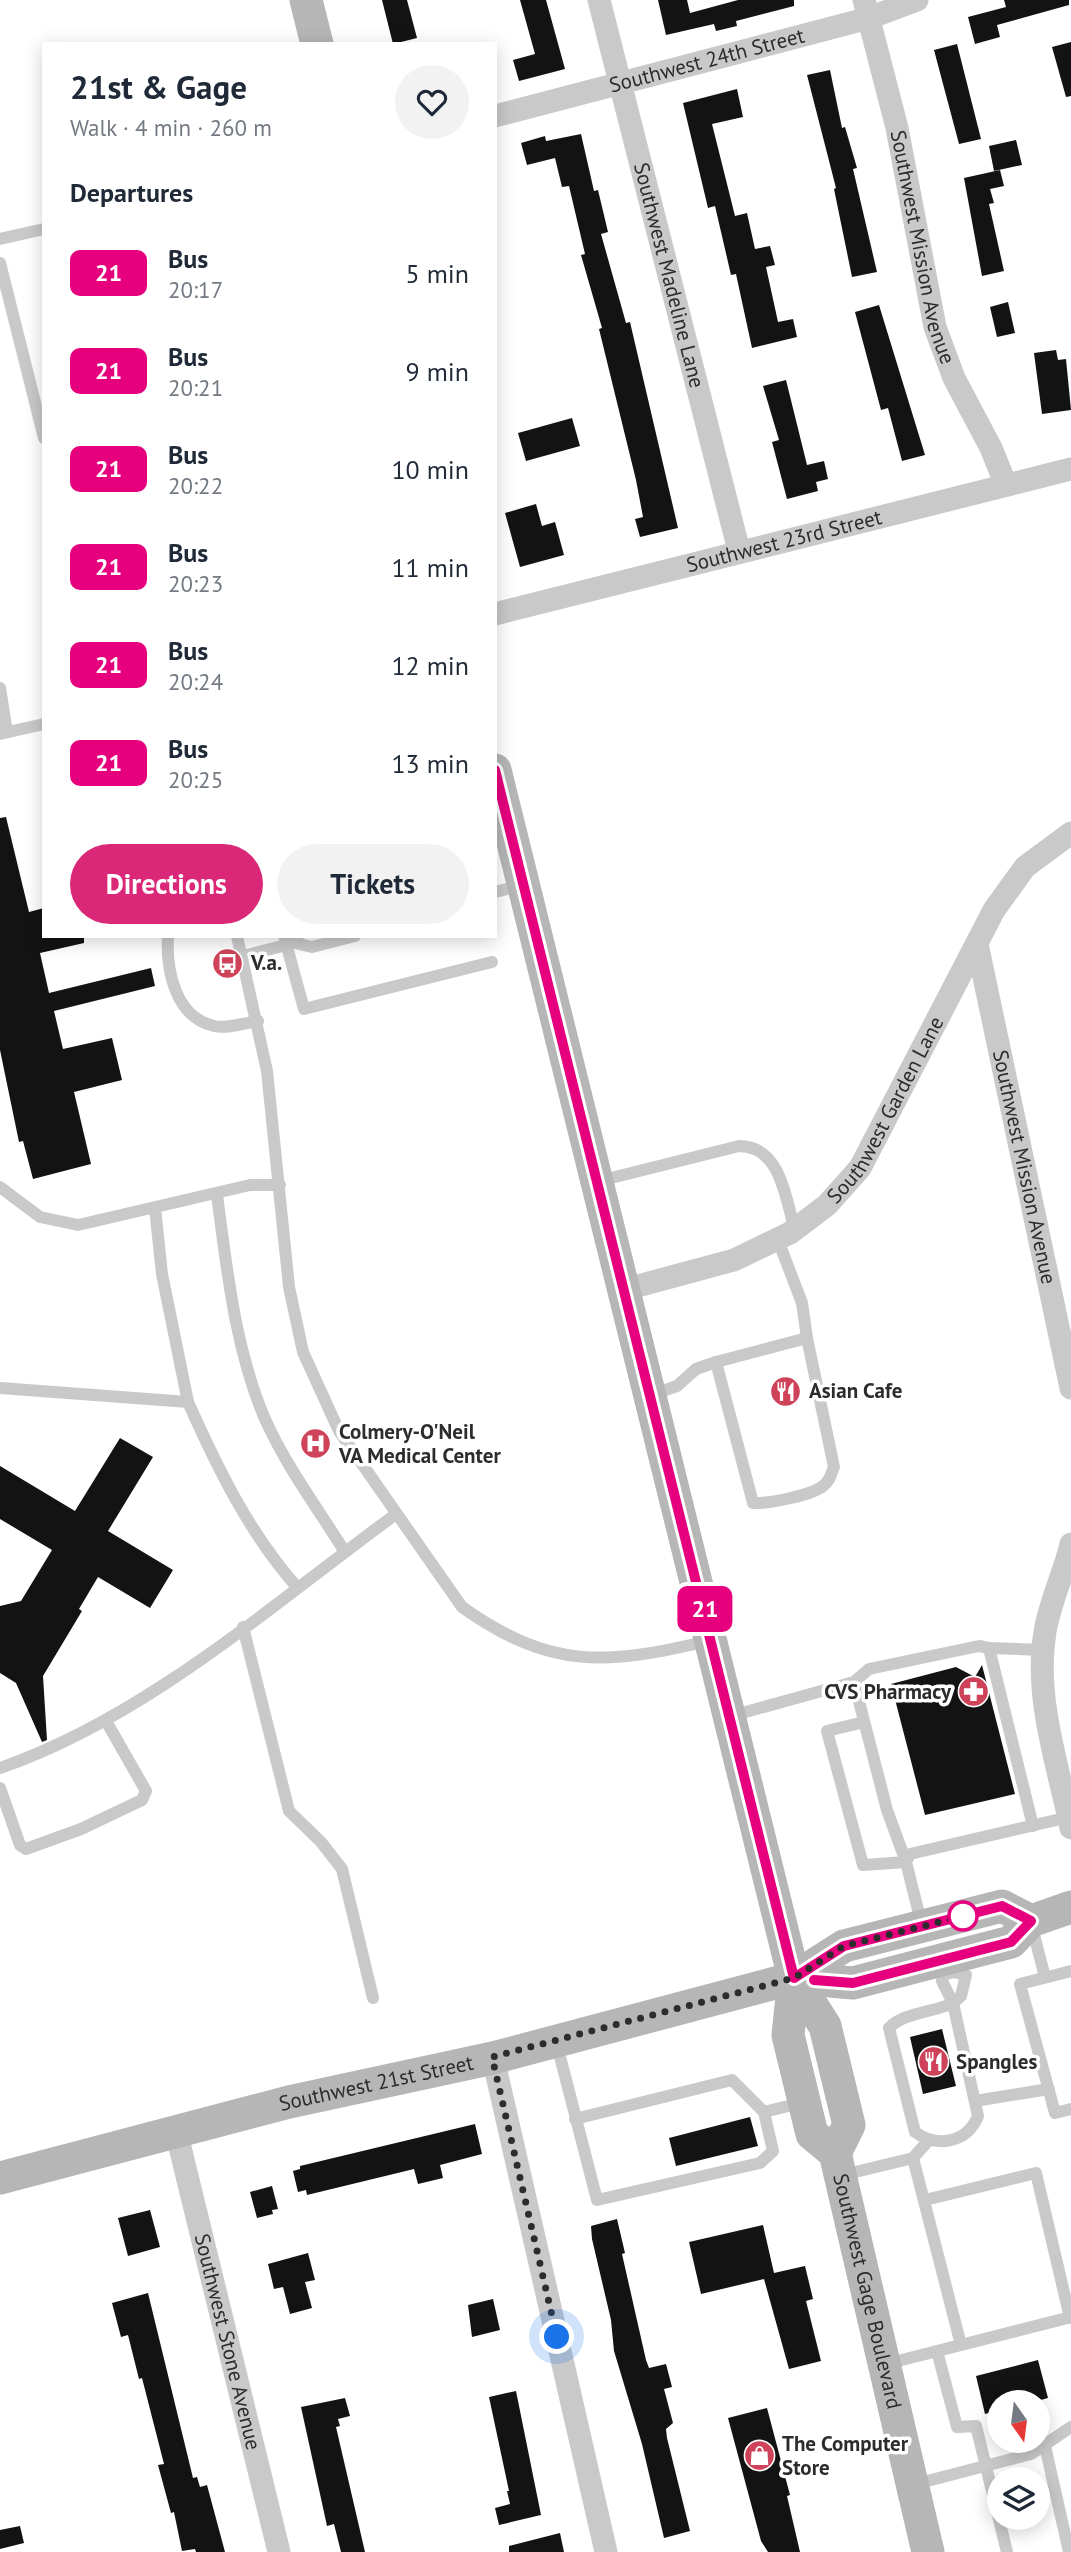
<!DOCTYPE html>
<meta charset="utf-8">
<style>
:root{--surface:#fff;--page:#f2f2f3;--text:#1f2937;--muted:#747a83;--accent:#db2777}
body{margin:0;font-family:"PT Sans",sans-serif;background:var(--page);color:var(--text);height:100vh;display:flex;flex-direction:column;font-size:26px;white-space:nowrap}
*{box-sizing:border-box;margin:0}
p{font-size:23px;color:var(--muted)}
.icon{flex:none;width:38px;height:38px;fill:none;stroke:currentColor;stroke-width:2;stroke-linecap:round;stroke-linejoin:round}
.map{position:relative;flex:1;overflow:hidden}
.drawer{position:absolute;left:42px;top:42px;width:455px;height:896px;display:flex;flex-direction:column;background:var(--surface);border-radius:0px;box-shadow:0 4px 18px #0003}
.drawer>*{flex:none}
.badge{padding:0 14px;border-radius:10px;font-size:24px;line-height:46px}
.needle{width:46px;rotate:166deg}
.controls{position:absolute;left:987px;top:2390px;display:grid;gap:14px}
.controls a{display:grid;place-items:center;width:63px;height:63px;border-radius:50%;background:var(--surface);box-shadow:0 4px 18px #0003;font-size:35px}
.you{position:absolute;width:35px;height:35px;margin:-18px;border:5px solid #fff;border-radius:50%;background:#1a73e8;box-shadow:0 0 0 10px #1a73e833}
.map>.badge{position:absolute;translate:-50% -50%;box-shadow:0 0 0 4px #fff}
h2{padding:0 28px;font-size:26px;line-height:63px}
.round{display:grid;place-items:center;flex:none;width:74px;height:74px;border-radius:37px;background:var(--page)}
.head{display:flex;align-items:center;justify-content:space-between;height:119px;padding:0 28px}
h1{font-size:33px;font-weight:800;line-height:52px}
.primary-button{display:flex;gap:14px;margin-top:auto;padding:14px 28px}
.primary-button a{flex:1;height:80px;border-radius:42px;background:var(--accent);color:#fff;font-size:28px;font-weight:800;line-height:80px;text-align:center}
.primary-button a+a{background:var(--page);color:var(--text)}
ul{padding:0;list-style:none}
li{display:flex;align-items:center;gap:21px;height:98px;padding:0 28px}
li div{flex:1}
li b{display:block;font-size:26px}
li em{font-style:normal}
li .badge{min-width:77px;font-weight:700;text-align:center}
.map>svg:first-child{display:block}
.building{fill:#131313}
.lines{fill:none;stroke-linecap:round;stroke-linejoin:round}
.lane{stroke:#c9c9c9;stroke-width:12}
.street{stroke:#c9c9c9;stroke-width:23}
.secondary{stroke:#b6b6b6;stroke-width:33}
.line-casing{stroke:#fff;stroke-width:16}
.line{stroke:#e6007e;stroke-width:10}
.walk{stroke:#2c2c2c;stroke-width:7;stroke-dasharray:0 12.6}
.stop-dot{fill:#fff;stroke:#e6007e;stroke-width:3.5}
.labels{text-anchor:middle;stroke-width:7;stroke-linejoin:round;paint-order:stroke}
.street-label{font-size:21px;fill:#2c2c2c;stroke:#fff}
.poi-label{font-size:21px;font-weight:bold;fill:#2c2c2c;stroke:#fff;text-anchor:start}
</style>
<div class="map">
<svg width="1071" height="2552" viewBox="0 0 1071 2552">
<rect width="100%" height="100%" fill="#fff"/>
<g class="building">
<path d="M382,0H407L417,38L393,44Z"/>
<path d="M520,0H546L565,69L519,81L513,60L535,54Z"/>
<path d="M658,0H687L690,13L738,0H794V6L736,21L737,26L716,31L714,24L666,35Z"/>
<path d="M1004,0H1069V5L997,25L1000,37L975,44L968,17L1006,7Z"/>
<path d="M1071,42V96L1066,97L1052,47Z"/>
<path d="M957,44L981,139L959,144L934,50Z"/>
<path d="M830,70L842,128L845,127L857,168L853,169L877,272L852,277L834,189L836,188L807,75Z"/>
<path d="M737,89L743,117L712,124L735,216L747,213L755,249L770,246L775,265L766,267L778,322L793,319L797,337L752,348L736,274L731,275L715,206L708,208L683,103Z"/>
<path d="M581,134L594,191L598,190L608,232L601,234L626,323L630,322L678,528L640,537L635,519L643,517L636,480L599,329L602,328L581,255L585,254L569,186L562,187L555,158L527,165L521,143L545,136L546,141Z"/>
<path d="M1016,140L1022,165L994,171L989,146Z"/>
<path d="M1000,170L1004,186L990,189L994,203L989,204L1004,271L982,276L964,178Z"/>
<path d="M1008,302L1015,333L997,337L990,307Z"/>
<path d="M879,305L925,455L902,461L888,408L881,410L855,312Z"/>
<path d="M1056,350L1058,360L1066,359L1071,410L1042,414L1034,353Z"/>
<path d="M786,380L807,465L824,461L828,479L816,482L818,491L787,499L772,442L779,440L763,386Z"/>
<path d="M572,418L580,446L526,461L518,433Z"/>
<path d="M536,504L542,526L555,522L564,555L520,567L505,513Z"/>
<path d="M6,817L29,912L44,908V936H84V943L40,953L49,993L151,968L155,986L54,1011L63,1049L112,1038L122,1080L74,1092L91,1164L33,1179L23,1141L19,1142L0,1050V818Z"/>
<path d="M120,1438L153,1457L108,1531L173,1570L150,1608L98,1577L79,1609L82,1611L43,1676L47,1740L42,1742L16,1683L0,1673V1606L21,1601L52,1550L0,1519V1466L75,1511Z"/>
<path d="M982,1665L1015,1794L925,1815L891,1684L956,1667L975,1677Z"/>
<path d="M942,2029L956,2086L923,2094L910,2037Z"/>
<path d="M750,2117L758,2146L676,2166L669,2138Z"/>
<path d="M475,2124L482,2154L440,2165L443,2178L418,2184L414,2169L307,2195L306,2190L298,2192L293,2171L300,2169V2166Z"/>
<path d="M272,2186L278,2209L272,2210L273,2214L257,2218L250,2192Z"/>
<path d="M150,2210L160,2247L128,2256L118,2218Z"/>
<path d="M617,2219L625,2253L622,2254L646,2360L649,2368L666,2364L672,2387L664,2389L673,2423L666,2429L667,2438L690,2531L664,2538L642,2444L614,2351L611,2320L592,2239L591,2226Z"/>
<path d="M763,2225L774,2273L805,2266L813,2299L806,2301L821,2361L789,2369L764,2279L701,2294L689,2242Z"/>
<path d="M308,2253L315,2280L305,2282L312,2308L290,2314L283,2287L274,2289L268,2264Z"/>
<path d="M148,2293L193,2478L197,2477L200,2487L207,2485L225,2552H196L195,2549L182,2551L174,2512L171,2513L158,2465L164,2464L142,2378L139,2379L128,2335L121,2337L112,2303Z"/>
<path d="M493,2299L500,2330L472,2337L468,2305Z"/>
<path d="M1038,2360L1048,2398L1030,2403H999V2410L985,2414L976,2376Z"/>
<path d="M516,2391L541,2515L499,2525L495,2508L510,2504L507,2491H509L489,2397Z"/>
<path d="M345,2398L350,2416L338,2419L340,2426L336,2427L365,2552H341L334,2524L327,2526L301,2407Z"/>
<path d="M767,2408L790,2495L787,2496L800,2552H768L761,2541L728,2418Z"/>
<path d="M20,2526L24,2543L0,2549V2530Z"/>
<path d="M560,2533L564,2552H509V2546Z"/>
</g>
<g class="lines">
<g class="lane">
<path d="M0,239L44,229"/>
<path d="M0,263L44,438"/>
<path d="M0,688L7,732"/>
<path d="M0,734L44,724"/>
<path d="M495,892L523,885"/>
<path d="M168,936C166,970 175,1017 214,1026C226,1029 246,1023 258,1021"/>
<path d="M237,936L267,1071L289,1287L303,1352L339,1431L462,1607C551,1670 606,1665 708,1641"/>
<path d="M284,936L304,1009L492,962"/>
<path d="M298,936L295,943L312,947L355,936"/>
<path d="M243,956L294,943"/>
<path d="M599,1181L739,1146C781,1146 785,1198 795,1230"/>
<path d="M0,1187L40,1217L78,1225L250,1185H280"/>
<path d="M217,1195C227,1270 235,1349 265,1419C286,1466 318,1509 345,1552"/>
<path d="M155,1208L162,1274L188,1402"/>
<path d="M716,1362L807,1338L802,1303L778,1240"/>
<path d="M0,1388L188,1402C217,1467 249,1533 297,1587"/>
<path d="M651,1395L677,1386L696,1369L716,1362L753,1503C768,1504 812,1495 823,1486C830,1481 831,1474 834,1467L807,1338"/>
<path d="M243,1627L289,1811L321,1842L342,1869L373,1998"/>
<path d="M989,1648L1044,1650"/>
<path d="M854,1682L887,1810L906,1862L863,1865L827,1731L864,1722"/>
<path d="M731,1716L854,1682L869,1669L979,1646L989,1648L1033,1826"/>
<path d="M0,1768C145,1718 273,1604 396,1514"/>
<path d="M0,1788L20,1845L26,1849L81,1829L142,1800L146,1791L106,1721"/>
<path d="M922,1926L906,1862L910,1854L1069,1817"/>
<path d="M1032,1927L1045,1977"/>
<path d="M1071,1971L1020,1984L1055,2113L1071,2109"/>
<path d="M953,1972L943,1975L942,1981L953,2003C935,2012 902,2013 889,2028L915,2132C937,2148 967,2143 978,2116L953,2003L961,1996L966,1975L953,1972"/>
<path d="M556,2041L597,2200L760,2163L773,2151L764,2112L732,2080L575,2119"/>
<path d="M975,2101L1049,2089"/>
<path d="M764,2112L804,2102"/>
<path d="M913,2158L961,2345"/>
<path d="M843,2175L913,2158L928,2141"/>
<path d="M925,2200L1036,2173L1070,2318"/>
<path d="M937,2351L957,2427L976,2426L1007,2552"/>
<path d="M886,2364L1071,2317"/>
<path d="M1045,2446L1069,2552"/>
<path d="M912,2485L1031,2454L1071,2427"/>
</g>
<g class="street">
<path id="s1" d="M599,0L739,551"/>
<path id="s2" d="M864,0L897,128L935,327L954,378L991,448L1006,485"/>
<path id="s3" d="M495,116L869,18L917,0"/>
<path id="s4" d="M495,614L1071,469"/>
<path id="s5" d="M977,944L1071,1388"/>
<path id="s6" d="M623,1290L734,1260L790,1233L827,1205L860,1168L994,910L1025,867L1071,833"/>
<path d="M1071,1544C1064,1574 1050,1601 1045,1632C1034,1697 1058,1765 1071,1828"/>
<path d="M493,2058L606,2552"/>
<path id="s7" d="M176,2131L279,2552"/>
</g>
<g class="secondary">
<path d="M306,0L317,44"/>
<path d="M495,770L794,1978L825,2026L849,2125L835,2153"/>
<path id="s8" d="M794,1978L788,2035L812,2134L835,2153L928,2552"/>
<path d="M794,1978L853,1983L949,1958L1011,1942L1031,1921L1071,1907"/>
<path id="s9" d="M0,2178L289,2102L493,2058L794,1978L844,1946L1002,1906L1031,1921"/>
</g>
</g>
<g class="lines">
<defs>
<path id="line" d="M495,770L794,1978L844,1946L1002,1906L1031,1921L1011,1942L853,1983L814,1980"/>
</defs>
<use href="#line" class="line-casing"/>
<use href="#line" class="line"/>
<path class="walk" d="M557,2337L492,2057L794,1978L844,1946L975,1913L963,1916"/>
</g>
<defs>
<symbol id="bus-disc" viewBox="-11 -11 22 22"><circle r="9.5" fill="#ce4359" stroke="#fff"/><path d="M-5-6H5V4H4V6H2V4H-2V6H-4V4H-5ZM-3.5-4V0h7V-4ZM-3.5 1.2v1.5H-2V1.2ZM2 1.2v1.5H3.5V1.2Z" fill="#fff"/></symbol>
<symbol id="restaurant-disc" viewBox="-11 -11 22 22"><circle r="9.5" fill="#ce4359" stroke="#fff"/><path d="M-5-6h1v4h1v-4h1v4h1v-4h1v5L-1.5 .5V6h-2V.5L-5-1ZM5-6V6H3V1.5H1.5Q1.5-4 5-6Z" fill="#fff"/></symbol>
<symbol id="hospital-disc" viewBox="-11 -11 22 22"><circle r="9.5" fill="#ce4359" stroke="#fff"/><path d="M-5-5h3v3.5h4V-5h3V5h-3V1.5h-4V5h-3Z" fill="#fff"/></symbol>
<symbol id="pharmacy-disc" viewBox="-11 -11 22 22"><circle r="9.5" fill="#ce4359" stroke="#fff"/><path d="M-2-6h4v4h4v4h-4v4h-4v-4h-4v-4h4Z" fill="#fff"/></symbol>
<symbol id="shop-disc" viewBox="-11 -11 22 22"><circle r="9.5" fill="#ce4359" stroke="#fff"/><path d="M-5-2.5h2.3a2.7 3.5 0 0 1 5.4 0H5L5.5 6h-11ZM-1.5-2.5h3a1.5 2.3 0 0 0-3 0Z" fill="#fff"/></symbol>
</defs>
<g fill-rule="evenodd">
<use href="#bus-disc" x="210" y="946" width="35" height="35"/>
<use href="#restaurant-disc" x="768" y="1374" width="35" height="35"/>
<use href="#hospital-disc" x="298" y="1426" width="35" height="35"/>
<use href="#pharmacy-disc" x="956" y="1674" width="35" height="35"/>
<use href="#restaurant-disc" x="916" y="2044" width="35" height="35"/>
<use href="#shop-disc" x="742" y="2438" width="35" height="35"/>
</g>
<circle class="stop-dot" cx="963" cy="1916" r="14"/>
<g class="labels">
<g class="street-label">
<text dy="7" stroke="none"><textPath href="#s3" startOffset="219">Southwest 24th Street</textPath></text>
<text dy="7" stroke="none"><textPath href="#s2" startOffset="254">Southwest Mission Avenue</textPath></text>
<text dy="7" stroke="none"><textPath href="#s1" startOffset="284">Southwest Madeline Lane</textPath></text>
<text dy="7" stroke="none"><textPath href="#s4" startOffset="298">Southwest 23rd Street</textPath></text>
<text dy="7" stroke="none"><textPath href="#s6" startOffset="336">Southwest Garden Lane</textPath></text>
<text dy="7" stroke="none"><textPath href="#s5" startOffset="228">Southwest Mission Avenue</textPath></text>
<text dy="7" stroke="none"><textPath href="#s9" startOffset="388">Southwest 21st Street</textPath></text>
<text dy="7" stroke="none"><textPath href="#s8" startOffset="331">Southwest Gage Boulevard</textPath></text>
<text dy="7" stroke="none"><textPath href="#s7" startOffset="217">Southwest Stone Avenue</textPath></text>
</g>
<g class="poi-label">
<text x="251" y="970">V.a.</text>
<text x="809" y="1398">Asian Cafe</text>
<text x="339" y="1439">Colmery-O'Neil<tspan x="339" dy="24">VA Medical Center</tspan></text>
<text x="951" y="1699" text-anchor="end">CVS Pharmacy</text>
<text x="956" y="2069">Spangles</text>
<text x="782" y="2451">The Computer<tspan x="782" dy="24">Store</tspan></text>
</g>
</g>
</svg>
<div class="controls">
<a><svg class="needle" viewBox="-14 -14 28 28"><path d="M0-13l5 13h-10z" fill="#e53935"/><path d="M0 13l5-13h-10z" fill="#747a83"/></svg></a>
<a><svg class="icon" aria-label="layers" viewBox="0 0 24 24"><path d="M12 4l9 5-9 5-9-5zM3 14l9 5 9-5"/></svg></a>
</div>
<div class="you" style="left:557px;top:2337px"></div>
<b class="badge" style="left:705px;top:1609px;background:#e6007e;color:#fff">21</b>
<section class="drawer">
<div class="head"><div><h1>21st &amp; Gage</h1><p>Walk · 4 min · 260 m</p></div><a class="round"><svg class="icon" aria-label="heart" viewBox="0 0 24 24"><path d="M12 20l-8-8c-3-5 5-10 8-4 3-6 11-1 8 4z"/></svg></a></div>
<h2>Departures</h2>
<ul>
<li><span class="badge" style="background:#e6007e;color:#fff">21</span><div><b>Bus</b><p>20:17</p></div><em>5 min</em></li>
<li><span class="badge" style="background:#e6007e;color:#fff">21</span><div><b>Bus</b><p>20:21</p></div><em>9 min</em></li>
<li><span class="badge" style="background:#e6007e;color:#fff">21</span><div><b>Bus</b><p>20:22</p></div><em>10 min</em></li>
<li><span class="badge" style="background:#e6007e;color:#fff">21</span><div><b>Bus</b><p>20:23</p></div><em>11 min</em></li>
<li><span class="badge" style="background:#e6007e;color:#fff">21</span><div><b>Bus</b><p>20:24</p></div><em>12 min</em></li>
<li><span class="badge" style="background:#e6007e;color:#fff">21</span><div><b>Bus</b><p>20:25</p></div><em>13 min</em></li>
</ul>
<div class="primary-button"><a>Directions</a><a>Tickets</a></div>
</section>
</div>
